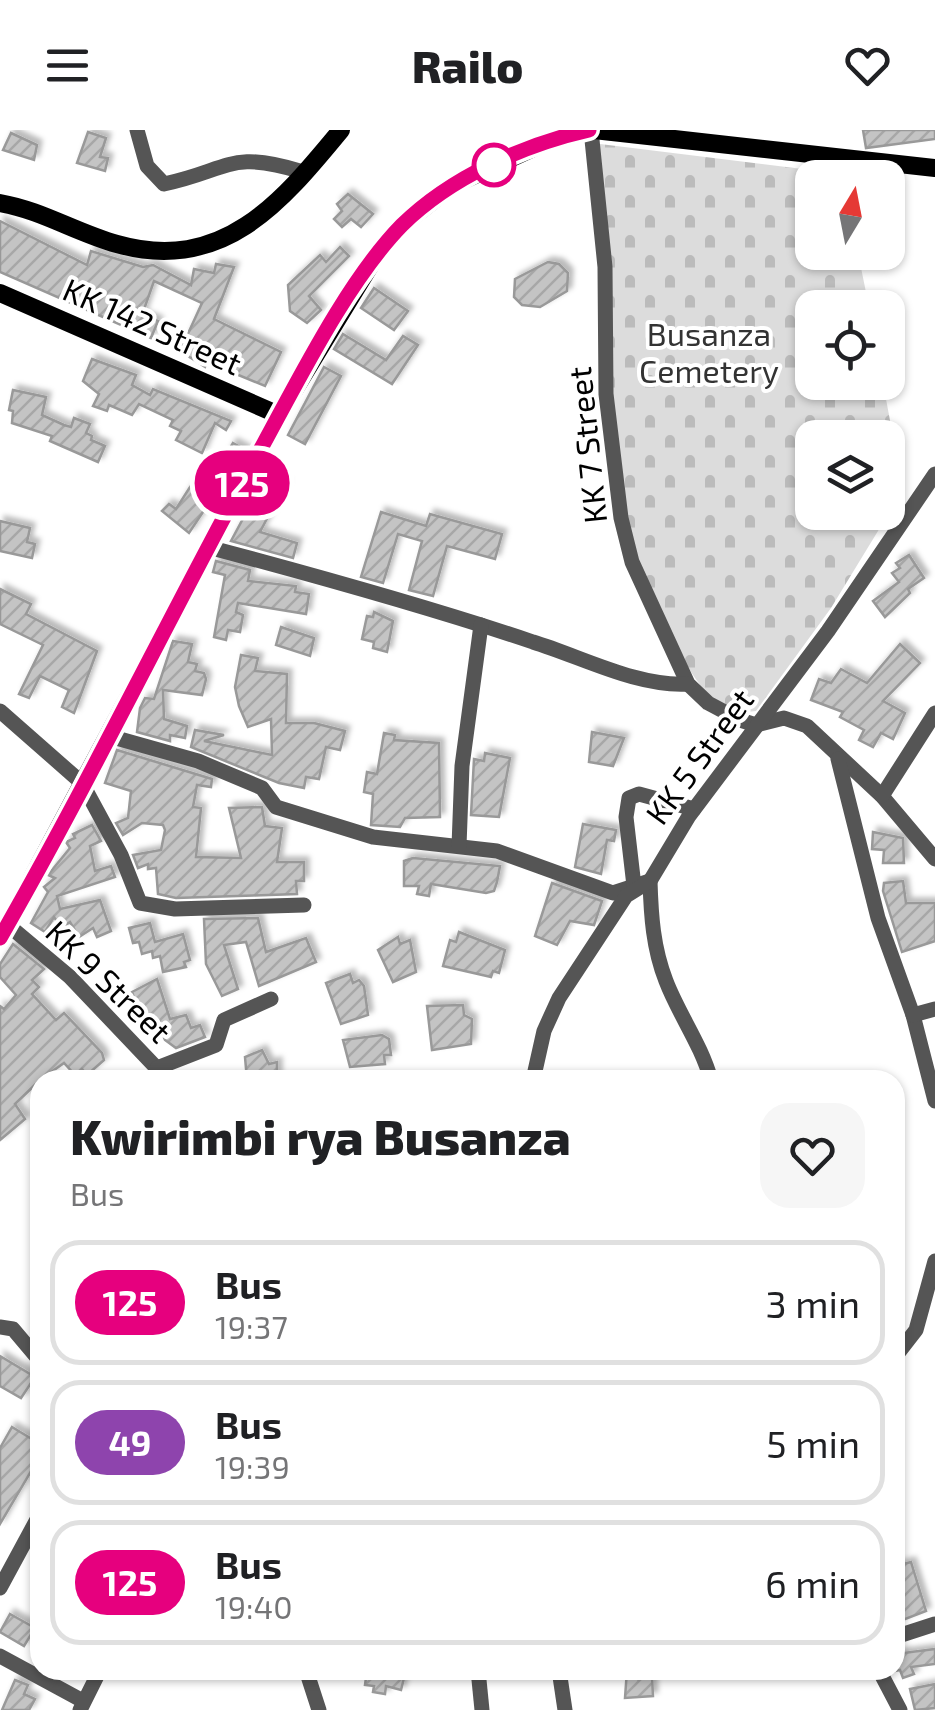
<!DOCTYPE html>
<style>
:root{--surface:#fff;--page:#f6f6f6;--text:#202124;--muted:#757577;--line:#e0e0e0}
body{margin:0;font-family:"Exo 2",sans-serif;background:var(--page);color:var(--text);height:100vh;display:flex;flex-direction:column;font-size:38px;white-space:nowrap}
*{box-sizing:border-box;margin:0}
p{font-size:32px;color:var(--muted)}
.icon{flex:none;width:55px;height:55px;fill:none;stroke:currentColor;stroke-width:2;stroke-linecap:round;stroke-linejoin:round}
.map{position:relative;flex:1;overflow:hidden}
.details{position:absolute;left:30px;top:940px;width:875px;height:610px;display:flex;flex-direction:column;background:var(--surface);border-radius:30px;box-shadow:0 2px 8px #0004}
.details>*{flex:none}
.badge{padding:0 20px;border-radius:32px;font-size:35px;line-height:65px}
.needle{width:65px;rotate:10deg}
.fabs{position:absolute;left:795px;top:30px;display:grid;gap:20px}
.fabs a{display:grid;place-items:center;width:110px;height:110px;border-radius:20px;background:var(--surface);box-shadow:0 2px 8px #0004;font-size:50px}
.map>.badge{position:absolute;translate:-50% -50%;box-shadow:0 0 0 5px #fff}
.round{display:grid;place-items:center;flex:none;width:105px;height:105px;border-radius:30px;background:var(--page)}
.overview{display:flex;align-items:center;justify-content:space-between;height:170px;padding:0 40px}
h1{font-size:48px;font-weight:800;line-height:75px}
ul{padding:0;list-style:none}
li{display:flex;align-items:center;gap:30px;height:125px;margin:0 20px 15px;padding:0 20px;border:5px solid var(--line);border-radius:30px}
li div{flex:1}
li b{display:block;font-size:38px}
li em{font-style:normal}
li .badge{min-width:110px;font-weight:700;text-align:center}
header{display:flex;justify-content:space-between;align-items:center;height:130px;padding:0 40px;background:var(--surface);font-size:45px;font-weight:800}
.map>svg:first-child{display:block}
.cemetery{fill:url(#cemetery-stones);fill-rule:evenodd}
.building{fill:url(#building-hatch);stroke:#999;stroke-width:2.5;filter:url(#shadow)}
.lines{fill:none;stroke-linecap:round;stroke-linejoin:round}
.minor{stroke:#555;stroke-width:15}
.major{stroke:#000;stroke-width:18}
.line-casing{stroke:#fff;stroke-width:22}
.line{stroke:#e6007e;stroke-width:15}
.stop-dot{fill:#fff;stroke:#e6007e;stroke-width:5}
.labels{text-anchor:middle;stroke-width:8;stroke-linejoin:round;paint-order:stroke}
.street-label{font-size:32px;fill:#000;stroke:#fff}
.park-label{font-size:32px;fill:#333;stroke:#fff}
</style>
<header><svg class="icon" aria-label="menu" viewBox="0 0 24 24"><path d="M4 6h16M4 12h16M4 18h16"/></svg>Railo<svg class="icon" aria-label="heart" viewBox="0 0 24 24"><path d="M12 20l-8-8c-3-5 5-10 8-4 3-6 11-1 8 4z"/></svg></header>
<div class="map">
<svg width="935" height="1580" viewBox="0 0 935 1580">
<defs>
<pattern id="cemetery-stones" width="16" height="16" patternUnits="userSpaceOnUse" patternTransform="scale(2.5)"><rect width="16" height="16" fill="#dcdcdc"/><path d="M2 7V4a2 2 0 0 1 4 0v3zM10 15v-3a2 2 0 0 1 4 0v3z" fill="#bbb"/></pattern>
<pattern id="building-hatch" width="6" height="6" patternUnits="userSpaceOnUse" patternTransform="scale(2.5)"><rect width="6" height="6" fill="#c4c4c4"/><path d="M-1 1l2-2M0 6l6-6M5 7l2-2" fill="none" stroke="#a7a7a7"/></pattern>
<filter id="shadow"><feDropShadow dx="4.5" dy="-4.5" stdDeviation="2.5" flood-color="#0004"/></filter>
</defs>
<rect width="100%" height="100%" fill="#fff"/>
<path class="cemetery" d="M592,13L843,44L844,47L812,48V122L858,123L869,177L812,178V252L883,253L903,360L831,478L756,581C711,588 688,539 672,506C660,479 643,451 635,422C601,295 600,145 592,13ZM812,308H888V382H812Z"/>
<g class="building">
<path d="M863,0H935V9L866,18Z"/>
<path d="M88,2L106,8L100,27L108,28L105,41L77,33Z"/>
<path d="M11,3L37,15L34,30L3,20Z"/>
<path d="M348,64L373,84L361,97L351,89L342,97L334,89L342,81L337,74Z"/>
<path d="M0,91L87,135L91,121L143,137L153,135L191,155L194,139L214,143L216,134L234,137L214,189L281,222L265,256L207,232L205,237L180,221L202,173L154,151L142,185L158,191L151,208L0,142Z"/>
<path d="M340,117L349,126L309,166L321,180L307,193L290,181L288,155L320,125L326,132Z"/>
<path d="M548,132L559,134L568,143L567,161L540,177L522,175L514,167L515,149Z"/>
<path d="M374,158L408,181L394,200L361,178Z"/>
<path d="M343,204L386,230L403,206L418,215L392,254L334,219Z"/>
<path d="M92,229L136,245L132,255L150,265L153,259L231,291L226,300L215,293L202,323L176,310L181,301L170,296L173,290L139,274L132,285L109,275L107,281L93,276L99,264L83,251Z"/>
<path d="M324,237L341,246L305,314L288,305Z"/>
<path d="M13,260L46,267L42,285L64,295L71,297L74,288L90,294L86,303L92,306L91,310L105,316L98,332L50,311L52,306L12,293L13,281L9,280Z"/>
<path d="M233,313L246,320L217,369L213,367L189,403L162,381L169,374L176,379L190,357L202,365Z"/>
<path d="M267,344L285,354L260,402L297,413L293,428L231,411Z"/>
<path d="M381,382L426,396L430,384L502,404L495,429L447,416L433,466L409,460L422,411L398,404L383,453L361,447Z"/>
<path d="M0,391L30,398L27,412L35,414L32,428L0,421Z"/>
<path d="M909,425L924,448L908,459L910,463L885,487L873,471L899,452L892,443L900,438L896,433Z"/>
<path d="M216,431L250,440L248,451L296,456L295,462L309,464L306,484L238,473L236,482L243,485L240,502L228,500L226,510L214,507L225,445L213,442Z"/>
<path d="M0,459L31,474L26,484L97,521L74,583L62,577L69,560L40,546L29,568L19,564L43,515L0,494Z"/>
<path d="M374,482L393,491L387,522L373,518L374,512L362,509L367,486L373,487Z"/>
<path d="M281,497L314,508L310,526L276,515Z"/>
<path d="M173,511L192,514L188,532L197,534L195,541L204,543L206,549L202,565L163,560L164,589L187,596L185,608L170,605V611L137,602L140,578L145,568L154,569Z"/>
<path d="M900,514L920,533L883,571L905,583L893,609L881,603L873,617L859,610L864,600L840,587L843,582L811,570L819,549L831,553L841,539L867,553Z"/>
<path d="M241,525L258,528L255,541L287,544L286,593H314L345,601L340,620L326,617L319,649L306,647L304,658L279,653L191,617L195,600L224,605L204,611L272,625L271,589L248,597L239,576L235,557Z"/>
<path d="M592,602L624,608L613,636L589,632Z"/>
<path d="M384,603L395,605L394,610L439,613L440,687L405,688L400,697L371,695L373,664L364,662L367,642L377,644Z"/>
<path d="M117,620L212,649L211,657L197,655L193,677L201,678L196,727L241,728L229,678L262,677L265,696L282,698L277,732H304V751H296L297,764L176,768L158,764L156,738L148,739V734L138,738L133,725L161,720L165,700L163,695L142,693L123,705L116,693L128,688L131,661L105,653Z"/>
<path d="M485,623L510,628L499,687L471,685L474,629L484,631Z"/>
<path d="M583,694L616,700L614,711L607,710L601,744L575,737Z"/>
<path d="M92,695L101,711L90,716L95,741L111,736L115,747L57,766L60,779L100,770L111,801L97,807L93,798L79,807L70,792L64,796L65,803L54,787L45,802L31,793L48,762L44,757L55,748L48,745L70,718L66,712L75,708L73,704Z"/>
<path d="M873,702L903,708L904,733H883L884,720L872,719Z"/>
<path d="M413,728L500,736L497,752L494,761L486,763L431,754L429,766L417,764L419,756H404V731Z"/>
<path d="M903,751L906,773H935V811L902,822L883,761L884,753Z"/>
<path d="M552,753L602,771L594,795L570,791L557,815L535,806Z"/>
<path d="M258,788L266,822L306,808L316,832L259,856L246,812L224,815L238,859L222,866L206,834L204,789Z"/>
<path d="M150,793L155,812L183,804L190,830L184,832L186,837L163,842L160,826L153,828L152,821L142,824L139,812L133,813L129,798Z"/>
<path d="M459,802L505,820L499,843L493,841L491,847L443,836L450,810L456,812Z"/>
<path d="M398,807L400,814L410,810L416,842L393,852L378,820Z"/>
<path d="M13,814L44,839L32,850L39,857L32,864L56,890L64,883L102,923L104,930L87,945L82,939L75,945L64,933L40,950L15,974L25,989L0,1010V876L4,879L16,865L0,847V834Z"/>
<path d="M350,844L353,853L359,850L364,856L368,885L341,894L326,853Z"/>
<path d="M157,849L170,889L186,885L191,898L200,895L205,907L176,918L165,910L155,887L142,891L132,862Z"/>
<path d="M463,875L464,885L472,889L471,914L432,920L427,876Z"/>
<path d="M382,905L389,909L391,925H384L385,934L350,937L343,910Z"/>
<path d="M262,920L269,934L277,932V950H247L245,927Z"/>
<path d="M0,1226L35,1247L21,1268L0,1256Z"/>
<path d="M12,1297L40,1314V1326L0,1394V1318Z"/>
<path d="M911,1432L926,1481L895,1493V1436Z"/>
<path d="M10,1484L35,1498L24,1516L0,1502Z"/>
<path d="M935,1519V1534L911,1537L914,1544L903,1548L900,1540L895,1541V1524Z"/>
<path d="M367,1540L405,1544L401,1560L386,1556L385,1564L373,1562L374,1556L365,1555Z"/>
<path d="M627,1540H636L638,1549L652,1547L653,1566L625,1568Z"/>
<path d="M15,1550L28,1555L24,1564L35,1569L29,1580H2Z"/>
<path d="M935,1554V1578L915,1580L910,1559Z"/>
</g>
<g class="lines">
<g class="minor">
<path d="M137,0L147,36L164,54C230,40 229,19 303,42"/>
<path d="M591,0L605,137L606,264L621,388L632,432L688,554L708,573L740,590L756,595L784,588L807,596L882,666L935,729"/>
<path d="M208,417C317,446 426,476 533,512C582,527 637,557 688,554"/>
<path d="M0,581L82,653L121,725L140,773L175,779L304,775"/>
<path d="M109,606L198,631L262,658L276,677L373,707L497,721L613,763L650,751C651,785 653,818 666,851C679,885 701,914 711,950"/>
<path d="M838,629L878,788L913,885L935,971"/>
<path d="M882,666L935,583"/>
<path d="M459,716L462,636L481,495"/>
<path d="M634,756L626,687L629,668L639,664L694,679"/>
<path d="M8,795L70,847L168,950"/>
<path d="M913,885L935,879"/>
<path d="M157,938L216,915L224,890L271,869"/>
<path d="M533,950L544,901L559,868L626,766L650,751L689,686L828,501L935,344"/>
<path d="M0,1197L13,1199L40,1231"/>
<path d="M895,1227L916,1200L935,1131"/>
<path d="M0,1458L40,1384"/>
<path d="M895,1507L935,1494"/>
<path d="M0,1526L83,1571"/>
<path d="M306,1540L319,1580"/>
<path d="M478,1540L482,1580"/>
<path d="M559,1540L565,1580"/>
<path d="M879,1540L900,1580"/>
<path d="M80,1580L100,1540"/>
</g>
<g class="major">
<path d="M594,0L935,38"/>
<path d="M0,73C41,80 77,103 117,114C222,144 281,73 341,0"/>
<path d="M0,163L279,285"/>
<path d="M0,808L279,285L379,121L402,95L453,55L555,8L589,0"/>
</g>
</g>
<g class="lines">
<defs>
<path id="line" d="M0,808C93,646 174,477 264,313C301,245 349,149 402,95C451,47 523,15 589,0"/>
</defs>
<use href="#line" class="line-casing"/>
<use href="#line" class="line"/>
</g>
<circle class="stop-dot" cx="494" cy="35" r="20"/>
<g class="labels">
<g class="street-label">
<text transform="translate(152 197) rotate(24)" y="11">KK 142 Street</text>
<text transform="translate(588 315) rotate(-96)" y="11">KK 7 Street</text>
<text transform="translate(700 627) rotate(-54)" y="11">KK 5 Street</text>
<text transform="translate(108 852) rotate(44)" y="11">KK 9 Street</text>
</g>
<g class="park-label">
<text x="709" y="216">Busanza<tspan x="709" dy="37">Cemetery</tspan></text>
</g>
</g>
</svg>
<div class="fabs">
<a><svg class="needle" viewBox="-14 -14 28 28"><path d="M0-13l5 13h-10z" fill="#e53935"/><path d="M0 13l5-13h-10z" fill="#757577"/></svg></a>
<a><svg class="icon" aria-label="locate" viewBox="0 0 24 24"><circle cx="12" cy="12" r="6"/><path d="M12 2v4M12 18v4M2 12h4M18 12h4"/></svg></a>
<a><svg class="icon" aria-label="layers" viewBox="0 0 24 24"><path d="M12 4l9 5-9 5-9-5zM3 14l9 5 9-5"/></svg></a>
</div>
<b class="badge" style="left:242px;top:353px;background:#e6007e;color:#fff">125</b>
<section class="details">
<div class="overview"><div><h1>Kwirimbi rya Busanza</h1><p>Bus</p></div><a class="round"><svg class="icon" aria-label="heart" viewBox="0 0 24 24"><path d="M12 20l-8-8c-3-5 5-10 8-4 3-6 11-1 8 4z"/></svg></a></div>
<ul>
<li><span class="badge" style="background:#e6007e;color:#fff">125</span><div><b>Bus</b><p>19:37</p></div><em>3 min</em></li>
<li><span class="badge" style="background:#8e44ad;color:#fff">49</span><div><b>Bus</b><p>19:39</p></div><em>5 min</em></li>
<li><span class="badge" style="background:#e6007e;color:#fff">125</span><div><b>Bus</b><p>19:40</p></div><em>6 min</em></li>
</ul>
</section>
</div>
